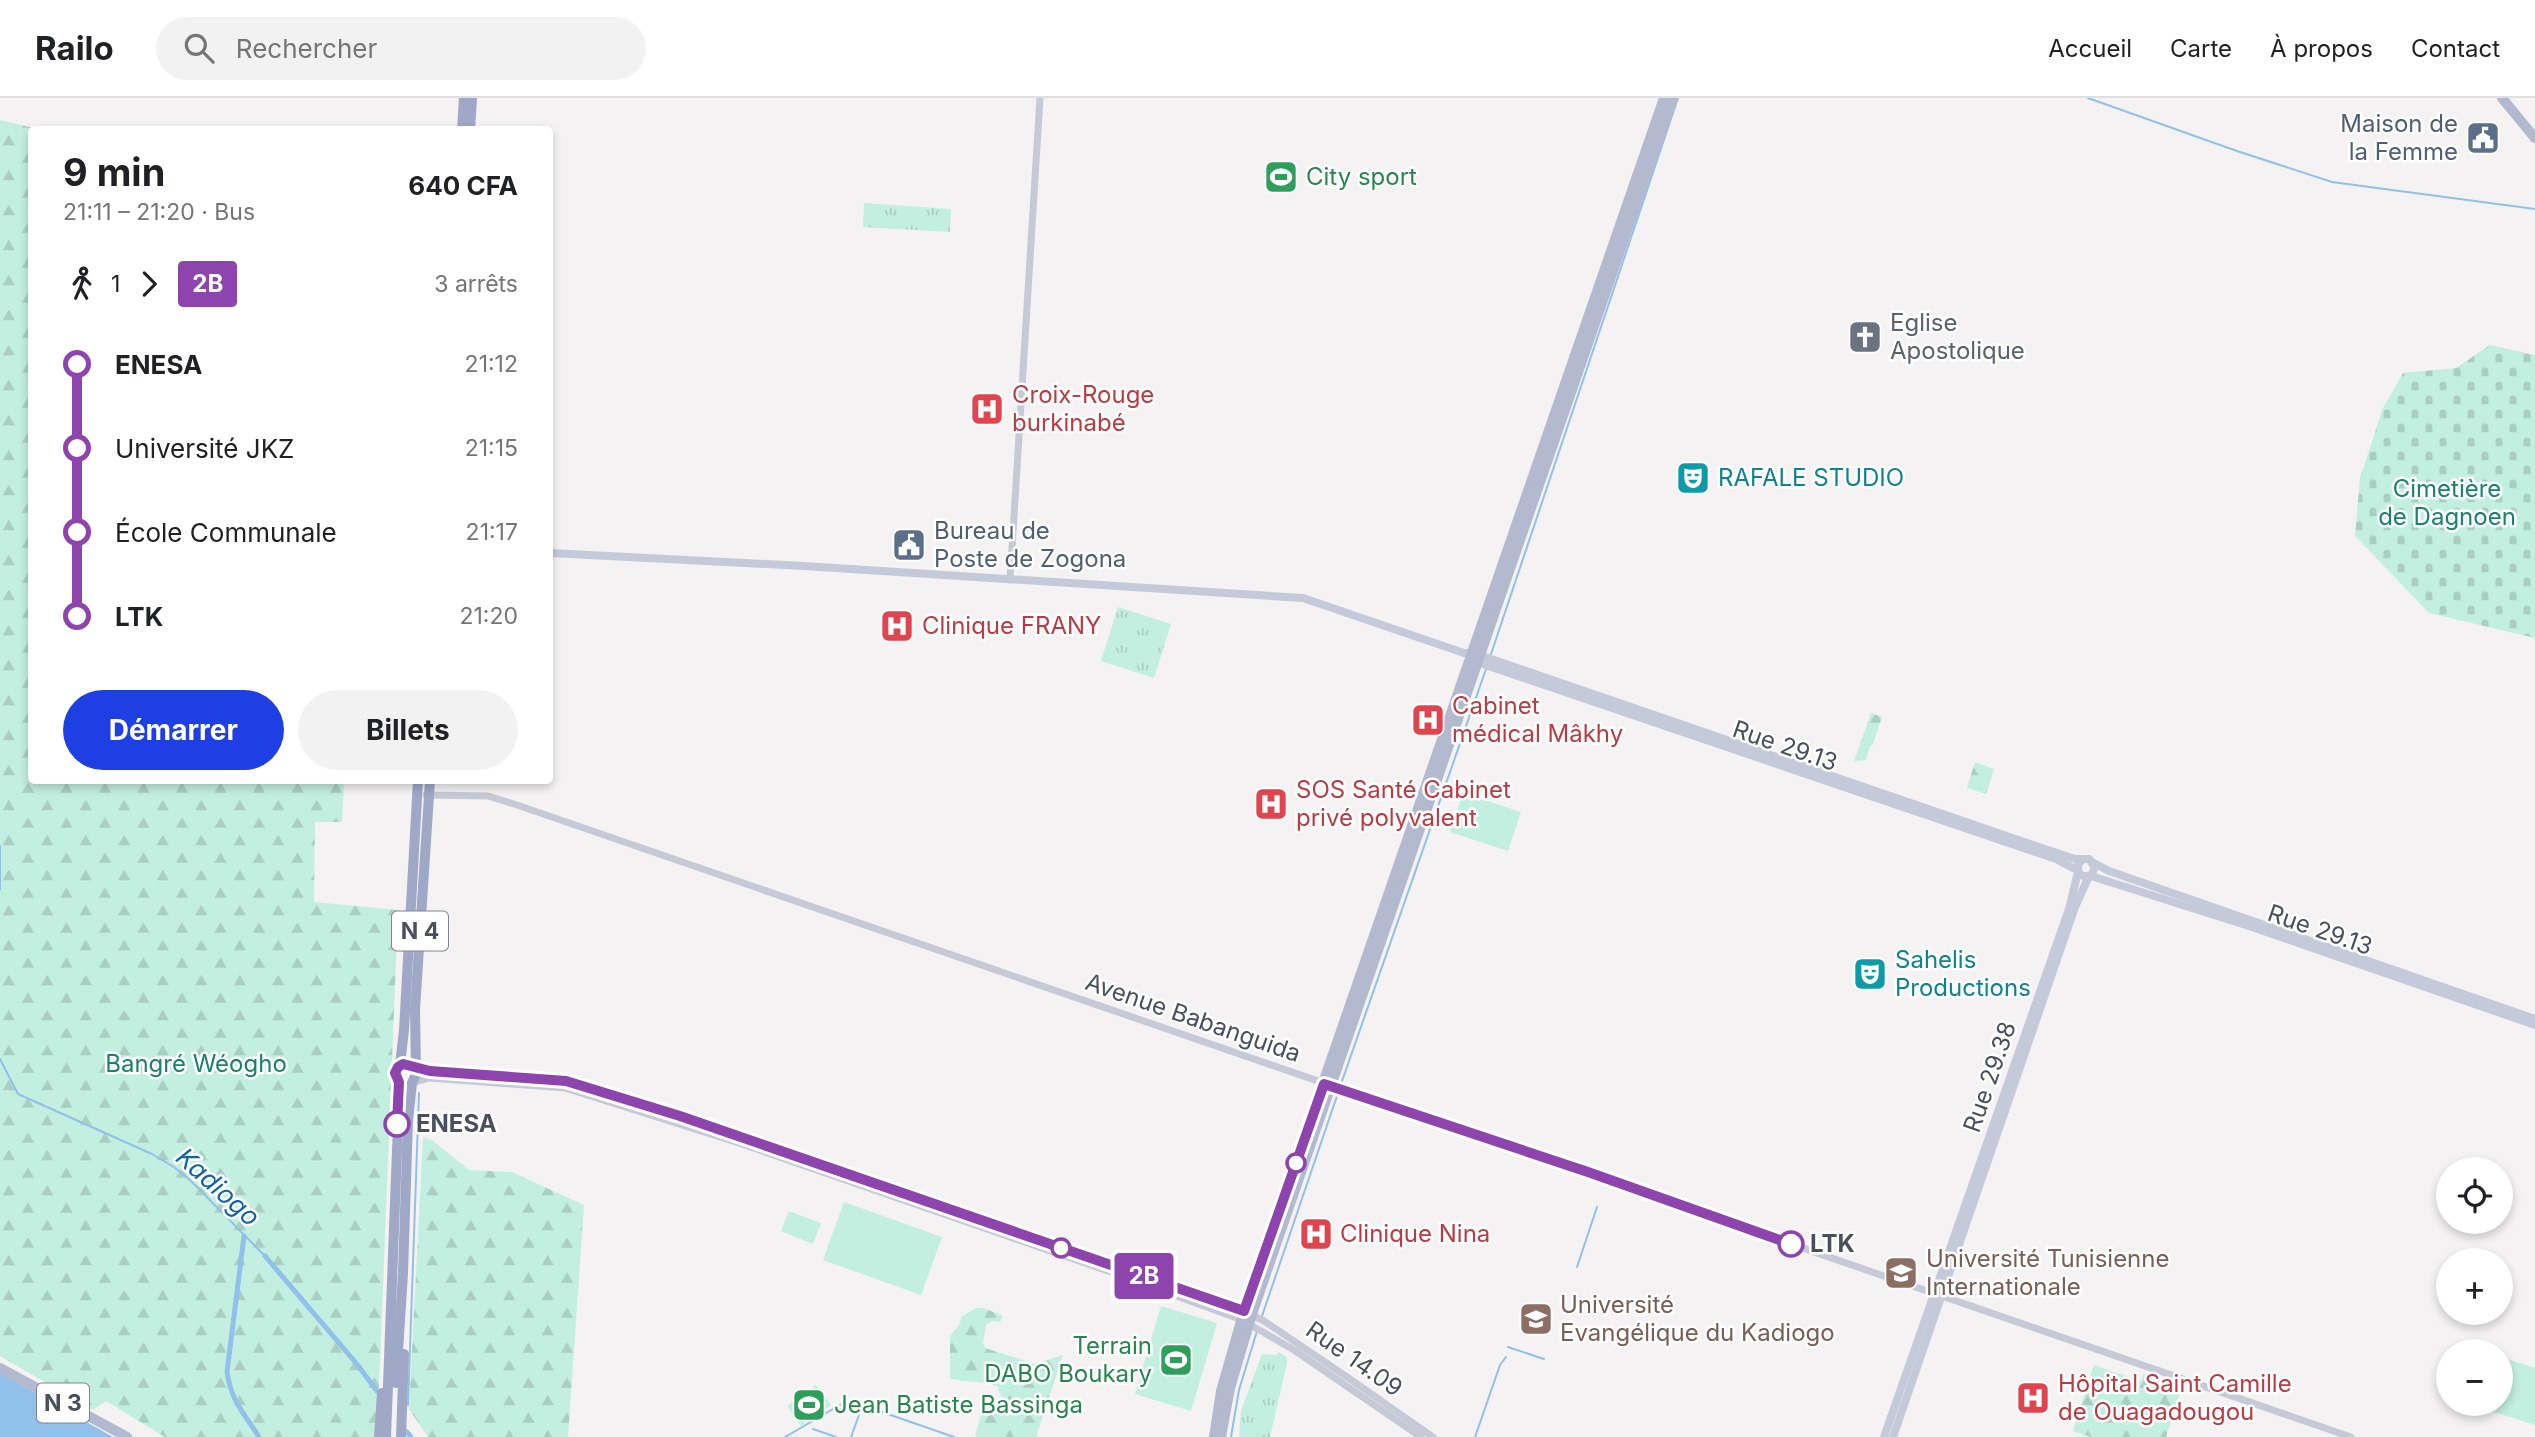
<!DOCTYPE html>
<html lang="fr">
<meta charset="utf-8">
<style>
:root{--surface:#fff;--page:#f2f2f2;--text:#202124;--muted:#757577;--line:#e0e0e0;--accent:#1d3fe3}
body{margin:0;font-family:Inter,sans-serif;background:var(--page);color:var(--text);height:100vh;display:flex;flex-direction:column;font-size:26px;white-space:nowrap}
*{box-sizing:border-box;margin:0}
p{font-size:23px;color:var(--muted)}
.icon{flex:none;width:38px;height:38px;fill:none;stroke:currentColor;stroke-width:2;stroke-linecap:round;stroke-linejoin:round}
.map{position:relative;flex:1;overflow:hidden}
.side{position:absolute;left:28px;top:28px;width:525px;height:658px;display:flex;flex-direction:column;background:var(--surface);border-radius:7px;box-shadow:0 4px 10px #0003}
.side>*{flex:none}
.badge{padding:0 14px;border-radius:5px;font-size:24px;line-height:46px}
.tools{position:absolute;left:2436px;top:1059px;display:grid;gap:14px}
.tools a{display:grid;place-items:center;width:77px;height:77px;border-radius:50%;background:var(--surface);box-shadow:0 4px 10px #0003;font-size:35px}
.map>.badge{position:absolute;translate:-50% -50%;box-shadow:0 0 0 4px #fff}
.legs{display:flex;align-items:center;gap:10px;height:77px;padding:0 35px;font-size:23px}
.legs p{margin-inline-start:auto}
.head{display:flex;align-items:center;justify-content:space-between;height:119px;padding:0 35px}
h1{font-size:38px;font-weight:700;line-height:52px}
.primary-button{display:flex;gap:14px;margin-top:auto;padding:14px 35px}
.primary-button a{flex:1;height:80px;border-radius:42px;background:var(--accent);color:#fff;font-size:28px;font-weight:700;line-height:80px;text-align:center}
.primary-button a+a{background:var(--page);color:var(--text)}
ul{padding:0 35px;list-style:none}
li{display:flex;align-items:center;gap:24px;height:84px;font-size:26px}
li i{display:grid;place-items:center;width:10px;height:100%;margin:0 9px;background:currentColor}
li i::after{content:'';width:18px;height:18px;margin:-9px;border:5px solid;border-radius:50%;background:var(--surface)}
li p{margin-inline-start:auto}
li:first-child i{background:linear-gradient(#0000 50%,currentColor 0)}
li:last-child i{background:linear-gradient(currentColor 50%,#0000 0)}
header{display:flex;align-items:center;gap:42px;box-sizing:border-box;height:98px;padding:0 35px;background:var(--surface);border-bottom:2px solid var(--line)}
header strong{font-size:33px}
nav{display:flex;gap:38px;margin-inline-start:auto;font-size:24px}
.search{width:490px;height:63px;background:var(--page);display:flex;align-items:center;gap:18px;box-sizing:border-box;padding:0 24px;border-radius:38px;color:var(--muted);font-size:26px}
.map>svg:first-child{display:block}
.green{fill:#c3efe0}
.forest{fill:url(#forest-firs)}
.cemetery{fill:url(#cemetery-stones)}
.park{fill:url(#park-tufts)}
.water{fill:#91c0eb}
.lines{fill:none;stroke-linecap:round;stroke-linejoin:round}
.stream{stroke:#91c0eb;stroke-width:2}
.canal{stroke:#91c0eb;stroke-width:5}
.tertiary{stroke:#c6cad6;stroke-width:7}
.secondary{stroke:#c5cada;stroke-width:8}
.primary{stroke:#b3b9cf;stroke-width:10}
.trunk{stroke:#9fa8c7;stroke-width:10}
.line-1-casing{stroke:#fff;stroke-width:16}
.line-1{stroke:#8e44ad;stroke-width:10}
.stop-1-dot{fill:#fff;stroke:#8e44ad;stroke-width:3.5}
.labels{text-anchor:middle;stroke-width:5;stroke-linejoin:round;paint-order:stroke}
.shield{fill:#fff;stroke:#80848f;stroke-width:2}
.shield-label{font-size:23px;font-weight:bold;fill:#4a4f5f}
.service-label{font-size:24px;fill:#4e5e75;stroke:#fff;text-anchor:end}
.leisure-label{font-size:24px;fill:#27864d;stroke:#fff;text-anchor:start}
.worship-label{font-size:24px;fill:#5b616d;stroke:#fff;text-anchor:start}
.health-label{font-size:24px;fill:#be3a42;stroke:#fff;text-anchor:start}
.culture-label{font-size:24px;fill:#0d838f;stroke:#fff;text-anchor:start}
.park-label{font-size:24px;fill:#198269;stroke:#fff}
.street-label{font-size:24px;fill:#4a4f5f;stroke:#fff}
.stop-label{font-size:24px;font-weight:bold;fill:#4a4f5f;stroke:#fff;text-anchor:start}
.education-label{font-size:24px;fill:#785e54;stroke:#fff;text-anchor:start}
.water-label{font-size:26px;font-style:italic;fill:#0f62ad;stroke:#fff}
</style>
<header>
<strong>Railo</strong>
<div class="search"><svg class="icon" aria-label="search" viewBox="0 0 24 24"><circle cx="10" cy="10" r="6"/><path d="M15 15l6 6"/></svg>Rechercher</div>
<nav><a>Accueil</a><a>Carte</a><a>À propos</a><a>Contact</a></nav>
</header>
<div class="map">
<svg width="2535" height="1339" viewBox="0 0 2535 1339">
<defs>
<pattern id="forest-firs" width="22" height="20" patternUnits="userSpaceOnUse" patternTransform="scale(1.75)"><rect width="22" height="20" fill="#c3efe0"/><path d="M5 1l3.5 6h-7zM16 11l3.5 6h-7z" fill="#a9cfc3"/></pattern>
<pattern id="cemetery-stones" width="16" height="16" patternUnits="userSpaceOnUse" patternTransform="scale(1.75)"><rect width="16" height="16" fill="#c3efe0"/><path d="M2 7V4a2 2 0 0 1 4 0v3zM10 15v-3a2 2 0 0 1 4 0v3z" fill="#a9cfc3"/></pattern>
<pattern id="park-tufts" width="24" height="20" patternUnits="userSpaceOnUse" patternTransform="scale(1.75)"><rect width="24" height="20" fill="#c3efe0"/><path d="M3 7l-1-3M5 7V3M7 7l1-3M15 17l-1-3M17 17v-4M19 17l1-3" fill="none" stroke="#a9cfc3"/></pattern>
</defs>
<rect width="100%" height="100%" fill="#f4f2f2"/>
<g class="green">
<path d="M1463,695L1521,714L1508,753L1450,734Z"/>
<path d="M844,1104L942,1139L921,1197L823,1162Z"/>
<path d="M789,1113L821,1125L813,1146L781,1133Z"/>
<path d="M1161,1208L1217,1225L1191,1313L1135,1296Z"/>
<path d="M2501,1259L2535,1270V1327L2469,1306H2501Z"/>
<path d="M816,1287L831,1307L801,1328L787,1308Z"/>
</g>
<g class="forest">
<path d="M0,22L38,31L32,32V682L344,683L342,724H315L314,804L398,812L377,1339H165L106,1303L93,1312L0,1258Z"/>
<path d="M1871,615L1882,619L1873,646L1870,648L1866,662L1854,663Z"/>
<path d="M1975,664L1994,671L1986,696L1967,690Z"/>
<path d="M423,1039L432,1042L469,1072L512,1074L584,1107L568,1339H428L409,1311Z"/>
<path d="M976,1210H984L1003,1218L1000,1224L992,1223L986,1227L983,1244L985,1250L1035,1266L1063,1257L1036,1339H975L983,1309H995L1002,1300L997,1288C981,1281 966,1286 950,1280V1238L960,1226L961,1219Z"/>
<path d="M2094,1267L2141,1283L2143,1276L2182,1289L2166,1339H2091L2073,1333Z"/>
</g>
<path class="cemetery" d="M2490,247L2535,257V540L2429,515L2355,438L2360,380L2383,310L2403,275L2456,270Z"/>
<g class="park">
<path d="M864,105L951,111L950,134L863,129Z"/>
<path d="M1118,509L1171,526L1154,580L1101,563Z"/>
<path d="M1279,1254L1287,1260V1265L1270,1339H1239L1241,1313L1262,1256L1275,1257Z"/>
</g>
<path class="water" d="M0,1275L113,1339H0Z"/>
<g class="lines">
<g class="stream">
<path d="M2088,0L2237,53L2332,84L2535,111"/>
<path d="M1491,556L1678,0"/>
<path d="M0,748V791"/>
<path d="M0,961L18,996L152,1056L174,1069L190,1082L265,1158"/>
<path d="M1340,989L1486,571"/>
<path d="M1577,1169L1597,1109"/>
<path d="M1262,1218L1338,995"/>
<path d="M1508,1249L1544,1261"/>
<path d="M408,1307L419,995"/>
<path d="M813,1331L836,1339"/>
<path d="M785,1339L845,1304H853L954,1339"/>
<path d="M851,1339L859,1317"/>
<path d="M1231,1339L1239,1292L1257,1233"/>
<path d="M1475,1339L1500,1267L1506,1259"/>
</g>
<g class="canal">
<path d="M244,1138L227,1274C231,1303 244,1315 259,1339"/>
<path d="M265,1158L356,1265L377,1293"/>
<path d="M407,1334L411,1339"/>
</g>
<g class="tertiary">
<path d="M1010,482L1040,0"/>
<path d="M426,697L488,698L517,707L2351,1339"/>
<path d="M414,970L447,975L566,983L680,1019L1244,1213L1264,1223L1347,1279L1433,1339"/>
<path d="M412,985L429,980L565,990L742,1046L1111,1174L1242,1222L1294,1252L1421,1339"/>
</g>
<g class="secondary">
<path d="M550,455L804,468L1303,500L1464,555H1474L2030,746L2075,761H2089L2095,769L2091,778H2083L2078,774V767L2082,762"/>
<path d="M1474,563L2056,761L2077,772"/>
<path d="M2094,765L2109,773L2535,921"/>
<path d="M2091,778L2252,829L2535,927"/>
<path d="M1884,1339L2069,811L2078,774"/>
<path d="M1893,1339L2075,809L2089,778"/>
</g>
<g class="primary">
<path d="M2502,0L2535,40"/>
<path d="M0,1270L127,1339"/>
<path d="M1214,1339L1221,1293L1244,1213L1664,0"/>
<path d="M1221,1339L1230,1290L1252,1216L1673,0"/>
</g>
<g class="trunk">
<path d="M462,32L464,0"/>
<path d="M470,32L472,0"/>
<path d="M396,1285L403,1175L408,1022L412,985L416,976L415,911L430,682"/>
<path d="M379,1339L382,1295"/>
<path d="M386,1339L399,1001V984L395,975L400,967L404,932L418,682"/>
<path d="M401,1339L404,1256"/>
</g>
</g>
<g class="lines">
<defs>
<path id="line-1" d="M397,1026L399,984L395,975L398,969L403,966L430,973L566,983L680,1018L1244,1213L1324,986L1588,1074L1791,1146"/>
</defs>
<use href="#line-1" class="line-1-casing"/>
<use href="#line-1" class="line-1"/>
</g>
<defs>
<symbol id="civic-square" viewBox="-11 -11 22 22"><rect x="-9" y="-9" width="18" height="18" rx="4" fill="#5c6f8a" stroke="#fff"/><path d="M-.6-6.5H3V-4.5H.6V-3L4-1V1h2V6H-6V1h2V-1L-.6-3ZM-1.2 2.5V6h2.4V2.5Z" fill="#fff"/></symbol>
<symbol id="stadium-square" viewBox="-11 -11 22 22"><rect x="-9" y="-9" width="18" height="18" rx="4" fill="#2e9e5b" stroke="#fff"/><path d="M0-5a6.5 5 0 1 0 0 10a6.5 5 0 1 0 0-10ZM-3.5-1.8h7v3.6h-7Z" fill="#fff"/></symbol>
<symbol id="church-square" viewBox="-11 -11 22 22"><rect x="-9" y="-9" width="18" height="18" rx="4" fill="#6b7280" stroke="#fff"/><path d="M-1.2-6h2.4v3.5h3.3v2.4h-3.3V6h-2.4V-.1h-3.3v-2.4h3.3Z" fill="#fff"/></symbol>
<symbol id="hospital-square" viewBox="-11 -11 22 22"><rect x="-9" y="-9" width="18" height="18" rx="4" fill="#e0444e" stroke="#fff"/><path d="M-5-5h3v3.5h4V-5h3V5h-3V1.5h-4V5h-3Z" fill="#fff"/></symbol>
<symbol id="theatre-square" viewBox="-11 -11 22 22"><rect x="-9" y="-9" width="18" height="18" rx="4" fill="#0f9aa8" stroke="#fff"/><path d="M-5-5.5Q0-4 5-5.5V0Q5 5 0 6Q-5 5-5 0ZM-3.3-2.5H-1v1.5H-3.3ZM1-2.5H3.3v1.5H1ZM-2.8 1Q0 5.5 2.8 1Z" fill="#fff"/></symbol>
<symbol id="university-square" viewBox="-11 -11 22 22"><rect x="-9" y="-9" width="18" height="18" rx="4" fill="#8d6e63" stroke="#fff"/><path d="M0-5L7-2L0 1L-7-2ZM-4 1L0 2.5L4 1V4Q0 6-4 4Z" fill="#fff"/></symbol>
</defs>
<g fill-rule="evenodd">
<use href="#civic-square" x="2464" y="21" width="38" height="38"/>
<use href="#stadium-square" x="1262" y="60" width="38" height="38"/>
<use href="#church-square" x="1846" y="220" width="38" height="38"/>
<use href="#hospital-square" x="968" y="292" width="38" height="38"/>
<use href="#theatre-square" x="1674" y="361" width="38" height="38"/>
<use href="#civic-square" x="890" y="428" width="38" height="38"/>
<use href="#hospital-square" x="878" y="509" width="38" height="38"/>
<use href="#hospital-square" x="1409" y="603" width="38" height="38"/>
<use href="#hospital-square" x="1252" y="687" width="38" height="38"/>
<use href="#theatre-square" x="1851" y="857" width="38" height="38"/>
<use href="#hospital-square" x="1297" y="1117" width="38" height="38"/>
<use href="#university-square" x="1882" y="1156" width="38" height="38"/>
<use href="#university-square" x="1517" y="1202" width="38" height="38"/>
<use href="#stadium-square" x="1157" y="1243" width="38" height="38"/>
<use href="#hospital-square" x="2014" y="1281" width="38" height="38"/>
<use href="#stadium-square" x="790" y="1288" width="38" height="38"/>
</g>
<g class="stop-1-dot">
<circle cx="397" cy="1026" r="12"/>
<circle cx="1296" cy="1065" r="9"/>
<circle cx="1791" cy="1146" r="12"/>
<circle cx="1061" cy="1150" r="9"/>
</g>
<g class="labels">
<g class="shield">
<rect x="392" y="813.5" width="56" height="39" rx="5"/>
<rect x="37" y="1285.5" width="52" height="39" rx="5"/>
</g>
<g class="shield-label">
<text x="420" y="841">N 4</text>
<text x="63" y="1313">N 3</text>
</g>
<g class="service-label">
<text x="2458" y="34">Maison de<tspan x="2458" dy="28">la Femme</tspan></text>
<text x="934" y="441" text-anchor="start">Bureau de<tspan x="934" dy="28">Poste de Zogona</tspan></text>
</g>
<g class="leisure-label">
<text x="1306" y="87">City sport</text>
<text x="1152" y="1256" text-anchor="end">Terrain<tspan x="1152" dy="28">DABO Boukary</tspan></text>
<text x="834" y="1315">Jean Batiste Bassinga</text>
</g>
<g class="worship-label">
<text x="1890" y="233">Eglise<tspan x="1890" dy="28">Apostolique</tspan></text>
</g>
<g class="health-label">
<text x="1012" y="305">Croix-Rouge<tspan x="1012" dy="28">burkinabé</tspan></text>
<text x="922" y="536">Clinique FRANY</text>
<text x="1452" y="616">Cabinet<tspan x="1452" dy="28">médical Mâkhy</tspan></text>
<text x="1296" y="700">SOS Santé Cabinet<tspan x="1296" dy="28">privé polyvalent</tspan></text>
<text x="1340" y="1144">Clinique Nina</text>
<text x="2058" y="1294">Hôpital Saint Camille<tspan x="2058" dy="28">de Ouagadougou</tspan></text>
</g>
<g class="culture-label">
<text x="1718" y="388">RAFALE STUDIO</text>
<text x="1895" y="870">Sahelis<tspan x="1895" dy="28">Productions</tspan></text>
</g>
<g class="park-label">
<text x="2447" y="399">Cimetière<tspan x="2447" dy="28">de Dagnoen</tspan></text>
<text x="196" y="974">Bangré Wéogho</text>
</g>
<g class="street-label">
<text transform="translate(1785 648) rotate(19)" y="8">Rue 29.13</text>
<text transform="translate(2320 832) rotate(19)" y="8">Rue 29.13</text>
<text transform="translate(1193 920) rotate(19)" y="8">Avenue Babanguida</text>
<text transform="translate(1990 979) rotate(-71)" y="8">Rue 29.38</text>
<text transform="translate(1354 1261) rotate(35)" y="8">Rue 14.09</text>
</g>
<g class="stop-label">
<text x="416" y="1034">ENESA</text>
<text x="1810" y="1154">LTK</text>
</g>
<g class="education-label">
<text x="1926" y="1169">Université Tunisienne<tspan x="1926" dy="28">Internationale</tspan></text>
<text x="1560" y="1215">Université<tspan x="1560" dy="28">Evangélique du Kadiogo</tspan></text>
</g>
<g class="water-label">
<text transform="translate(218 1089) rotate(42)" y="9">Kadiogo</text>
</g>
</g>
</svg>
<div class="tools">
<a><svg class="icon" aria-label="locate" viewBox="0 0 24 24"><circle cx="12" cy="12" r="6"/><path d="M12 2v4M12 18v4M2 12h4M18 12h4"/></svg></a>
<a>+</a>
<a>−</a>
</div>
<b class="badge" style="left:1144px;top:1178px;background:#8e44ad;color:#fff">2B</b>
<section class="side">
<div class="head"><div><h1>9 min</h1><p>21:11 – 21:20 · Bus</p></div><b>640 CFA</b></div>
<div class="legs"><svg class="icon" aria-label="walk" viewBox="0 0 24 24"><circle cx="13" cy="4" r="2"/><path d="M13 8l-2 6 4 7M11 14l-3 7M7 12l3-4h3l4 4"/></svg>1<svg class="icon" aria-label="forward" viewBox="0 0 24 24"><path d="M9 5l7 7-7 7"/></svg><b class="badge" style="background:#8e44ad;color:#fff">2B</b><p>3 arrêts</p></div>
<ul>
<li><i style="color:#8e44ad"></i><b>ENESA</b><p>21:12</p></li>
<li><i style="color:#8e44ad"></i><span>Université JKZ</span><p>21:15</p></li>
<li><i style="color:#8e44ad"></i><span>École Communale</span><p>21:17</p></li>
<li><i style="color:#8e44ad"></i><b>LTK</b><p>21:20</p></li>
</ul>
<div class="primary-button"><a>Démarrer</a><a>Billets</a></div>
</section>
</div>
